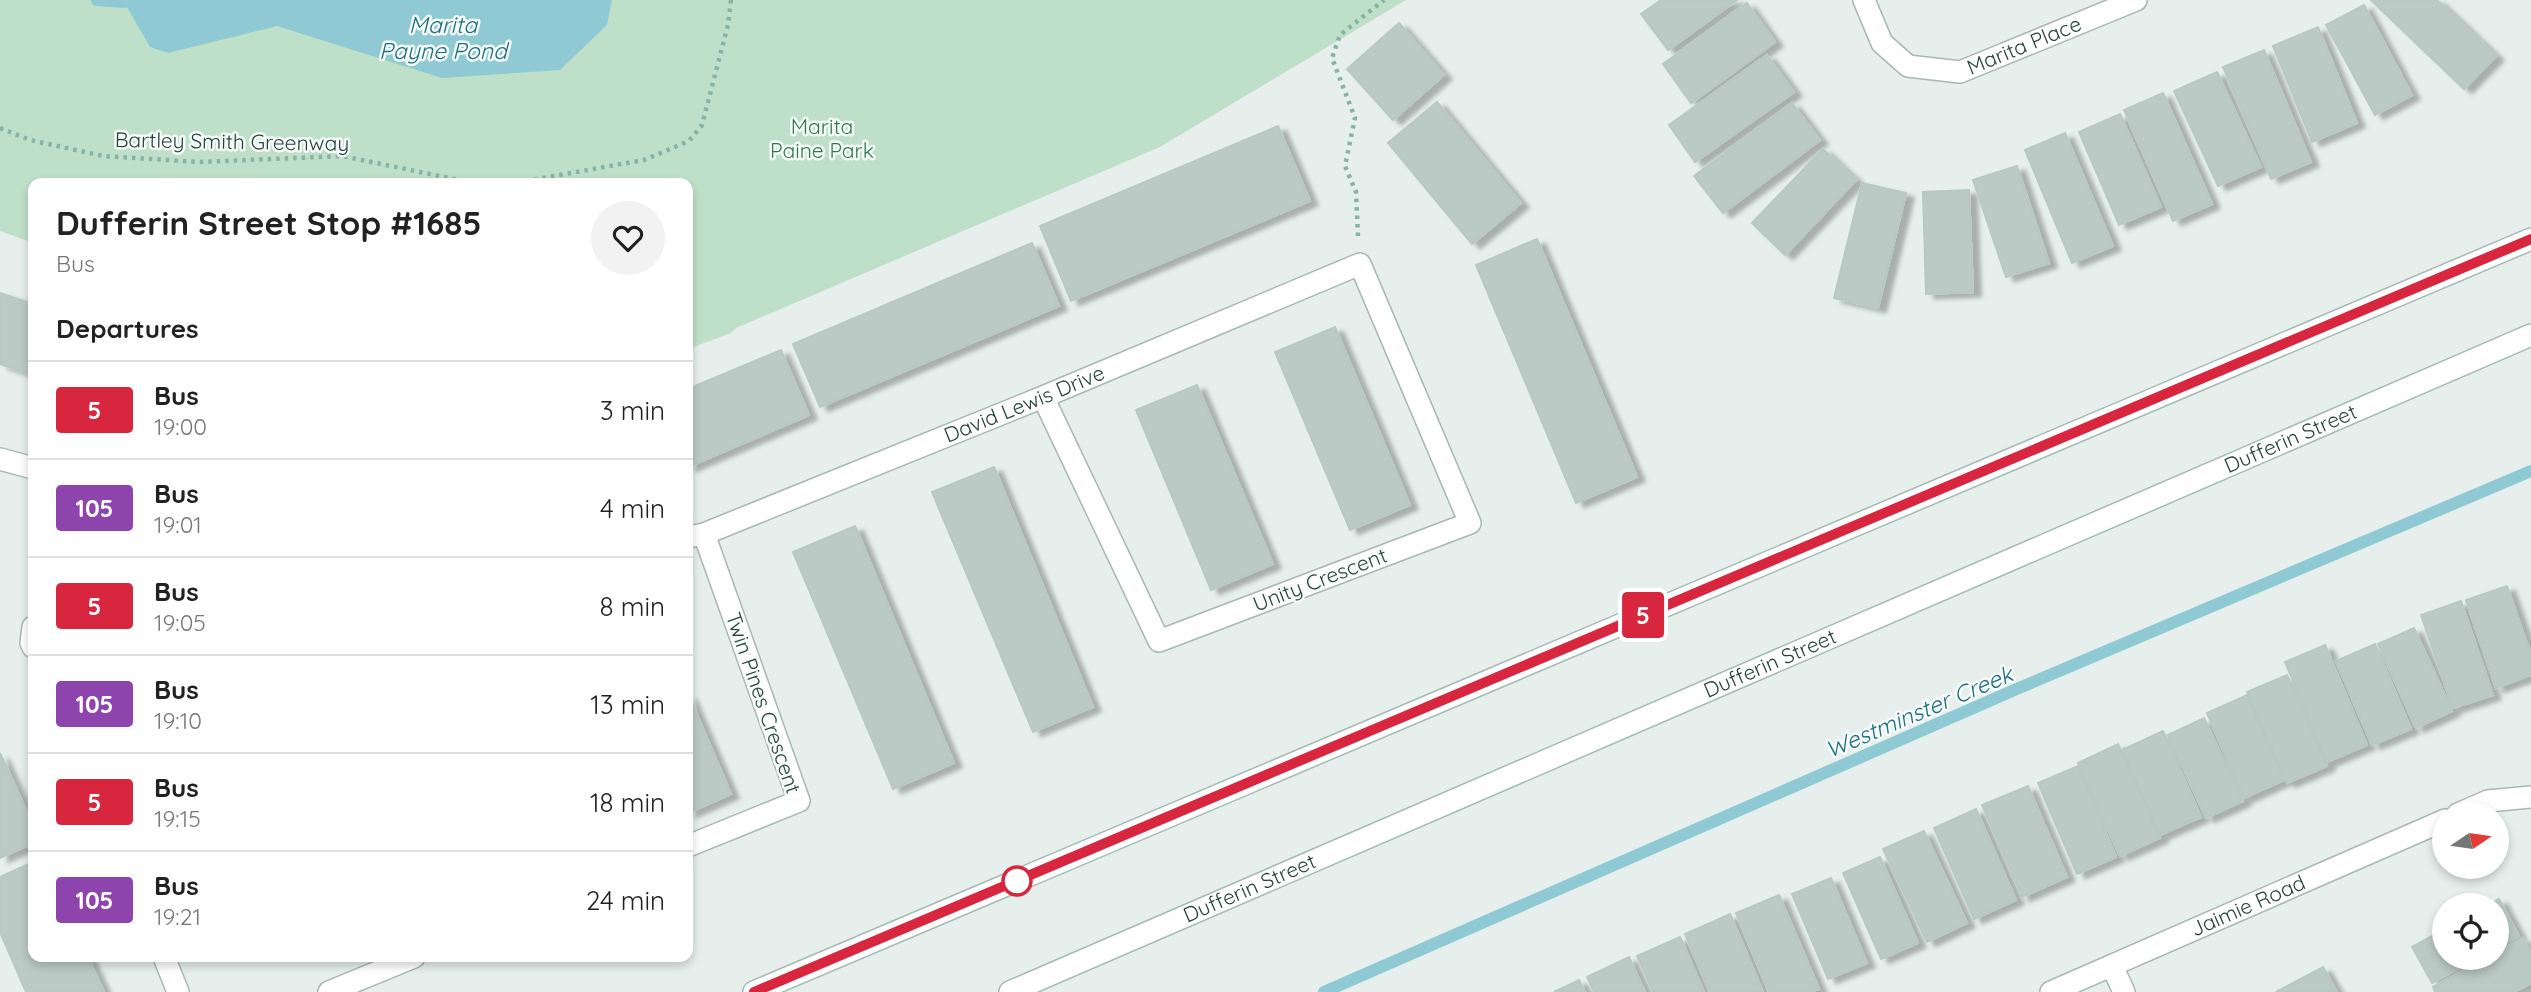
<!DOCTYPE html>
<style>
:root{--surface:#fff;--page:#f2f2f2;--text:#222;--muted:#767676;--line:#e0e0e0}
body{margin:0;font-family:Quicksand,sans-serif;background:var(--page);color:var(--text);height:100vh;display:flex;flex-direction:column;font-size:26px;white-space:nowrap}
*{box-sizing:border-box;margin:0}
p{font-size:23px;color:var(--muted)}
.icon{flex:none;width:38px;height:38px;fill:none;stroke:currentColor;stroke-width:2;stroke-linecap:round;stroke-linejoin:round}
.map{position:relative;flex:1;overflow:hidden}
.panel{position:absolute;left:28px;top:178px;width:665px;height:784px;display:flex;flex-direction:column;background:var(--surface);border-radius:14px;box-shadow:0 4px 10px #0003}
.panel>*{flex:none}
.badge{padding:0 14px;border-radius:5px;font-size:24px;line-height:46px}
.needle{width:46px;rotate:77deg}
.buttons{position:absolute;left:2432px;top:802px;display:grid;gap:14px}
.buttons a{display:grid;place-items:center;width:77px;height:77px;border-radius:50%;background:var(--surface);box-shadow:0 4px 10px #0003;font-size:35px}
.map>.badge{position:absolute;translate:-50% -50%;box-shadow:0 0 0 4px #fff}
h2{padding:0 28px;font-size:26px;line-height:63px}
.round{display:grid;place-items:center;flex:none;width:74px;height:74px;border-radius:37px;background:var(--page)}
.overview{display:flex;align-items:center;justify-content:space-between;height:119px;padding:0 28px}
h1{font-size:33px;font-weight:800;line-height:52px}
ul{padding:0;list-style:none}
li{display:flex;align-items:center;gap:21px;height:98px;padding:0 28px;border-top:2px solid var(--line)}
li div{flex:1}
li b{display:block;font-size:26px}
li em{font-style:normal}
li .badge{min-width:77px;font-weight:700;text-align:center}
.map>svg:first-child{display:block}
.green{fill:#bfe0c8}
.water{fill:#8ec9d4}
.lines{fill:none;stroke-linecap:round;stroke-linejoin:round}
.stream{stroke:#8ec9d4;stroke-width:12}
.building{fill:#bbcac4;stroke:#b8c9c2;stroke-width:2;filter:url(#shadow)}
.street-casing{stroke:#a8b8b2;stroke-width:24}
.secondary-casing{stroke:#a4bbb3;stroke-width:24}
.path{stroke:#86b3a5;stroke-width:4.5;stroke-dasharray:3.5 5;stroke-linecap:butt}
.street{stroke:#fff;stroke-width:21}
.secondary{stroke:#fff;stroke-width:21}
.line-casing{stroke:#fff;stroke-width:16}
.line{stroke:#d7263d;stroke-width:10}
.stop-dot{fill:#fff;stroke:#d7263d;stroke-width:3.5}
.labels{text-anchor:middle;stroke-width:5;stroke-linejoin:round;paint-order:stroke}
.street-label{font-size:21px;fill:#24423a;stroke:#f7fbf9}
.park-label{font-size:21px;fill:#2d7a4b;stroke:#f7fbf9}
.water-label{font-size:23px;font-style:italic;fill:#1c6f80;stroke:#f7fbf9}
</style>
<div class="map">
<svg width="2531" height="992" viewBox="0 0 2531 992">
<defs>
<filter id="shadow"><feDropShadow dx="8" dy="4.5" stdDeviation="2" flood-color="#0004"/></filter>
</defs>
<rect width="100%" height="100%" fill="#e6efeb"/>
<path class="green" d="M0,0H1406L1160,147L736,328L731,333L688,349V184H33V243L0,231Z"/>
<path class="water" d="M124,0H612L607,25L560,70L442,78L277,26L168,53L150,47L124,2Z"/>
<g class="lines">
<g class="stream">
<path d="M97,0L124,2"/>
<path d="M1324,992L2019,688L2531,471"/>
</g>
</g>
<g class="building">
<path d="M1661,0H1737L1668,50L1641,14Z"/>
<path d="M2371,0H2437L2496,56L2464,89Z"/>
<path d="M1747,3L1775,42L1691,103L1663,64Z"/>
<path d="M2364,5L2412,95L2375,115L2326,25Z"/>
<path d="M1399,23L1444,75L1393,120L1347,69Z"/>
<path d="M2318,27L2357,123L2312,142L2273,46Z"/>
<path d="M2264,50L2311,162L2271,179L2223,67Z"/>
<path d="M1767,55L1794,92L1695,162L1669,125Z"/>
<path d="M2217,72L2261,167L2218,186L2174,91Z"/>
<path d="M2163,93L2212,204L2173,221L2124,110Z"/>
<path d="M1437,102L1521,203L1472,244L1388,143Z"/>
<path d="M1792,103L1820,140L1723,213L1694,176Z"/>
<path d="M2120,114L2161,207L2119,225L2079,132Z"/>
<path d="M1278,126L1310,201L1071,301L1040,226Z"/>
<path d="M2065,133L2113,246L2072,263L2025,150Z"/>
<path d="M1823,149L1856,180L1785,255L1752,223Z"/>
<path d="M2017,166L2049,263L2006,277L1973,180Z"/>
<path d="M1862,183L1906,193L1878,308L1834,298Z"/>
<path d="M1969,190L1973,292L1926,294L1923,192Z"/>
<path d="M1537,239L1637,477L1576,503L1476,265Z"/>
<path d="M1032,243L1059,306L820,407L793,344Z"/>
<path d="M0,293L33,304V375L0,364Z"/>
<path d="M1335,327L1410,505L1350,530L1275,352Z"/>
<path d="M781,350L809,415L688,467V389Z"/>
<path d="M1197,385L1273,564L1211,590L1136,410Z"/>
<path d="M994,467L1093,707L1033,732L932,492Z"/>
<path d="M855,526L954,763L893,789L793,552Z"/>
<path d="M2507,586L2531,655V675L2496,688L2466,600Z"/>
<path d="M2461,601L2493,695L2453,708L2421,615Z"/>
<path d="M2414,628L2452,711L2416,728L2378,644Z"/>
<path d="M2375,644L2411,729L2372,745L2336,661Z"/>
<path d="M2325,645L2367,745L2327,762L2285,662Z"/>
<path d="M2287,675L2327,766L2287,783L2247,692Z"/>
<path d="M688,694L731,794L688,813Z"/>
<path d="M2247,695L2284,780L2244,798L2207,713Z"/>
<path d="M2204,718L2243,801L2206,818L2168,735Z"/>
<path d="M2163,731L2201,817L2160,835L2122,750Z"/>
<path d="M2118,744L2160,838L2120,856L2078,763Z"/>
<path d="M0,753L33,825V843L0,858Z"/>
<path d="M2078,766L2116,857L2077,874L2038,783Z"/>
<path d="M2028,786L2067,877L2022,897L1982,805Z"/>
<path d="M1976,809L2016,900L1974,919L1934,828Z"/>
<path d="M1924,831L1967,923L1927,942L1883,849Z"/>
<path d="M1880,857L1918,943L1881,959L1843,873Z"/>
<path d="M33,862V957H88L104,992H26L0,932V877Z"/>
<path d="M1831,878L1867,963L1828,979L1792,894Z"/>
<path d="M1779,895L1819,989L1811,992H1769L1736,913Z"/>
<path d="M2499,899L2519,936L2497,948V905H2489Z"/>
<path d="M1730,914L1763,992H1710L1685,934Z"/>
<path d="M2445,929V957H2480L2432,983L2412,947Z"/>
<path d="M1680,937L1704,992H1653L1637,956Z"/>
<path d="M2523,938L2531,953V983L2514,992H2435L2433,987L2488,957H2497V952Z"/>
<path d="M1629,957L1645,992H1594L1587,977Z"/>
<path d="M2323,967L2337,992H2276Z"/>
<path d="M1579,980L1585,992H1554Z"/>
</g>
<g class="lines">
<defs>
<g id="street">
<path id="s1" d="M1864,0L1882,43L1908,66L1960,72L2136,0"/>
<path d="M0,459L33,468"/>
<path id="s2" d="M688,537L704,534L1043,397L1360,264L1470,523L1159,641L1043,397"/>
<path d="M33,627L31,643L33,647"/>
<path d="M2458,814L2488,801L2531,797"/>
<path d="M688,846L799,801L704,534"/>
<path d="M164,957L178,992"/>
<path d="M2112,966L2124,992"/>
<path d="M329,992L414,957"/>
<path id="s3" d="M2051,992L2445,820"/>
</g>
<g id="secondary">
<path d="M754,992L2531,239"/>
<path id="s4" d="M1010,992L2531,335"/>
</g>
</defs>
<use href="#street" class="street-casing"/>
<use href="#secondary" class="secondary-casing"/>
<g class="path">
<path d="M0,128L30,140L103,156L200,162L342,156L464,181L507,184"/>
<path d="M509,184L644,160L689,141L702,125L728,25L731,0"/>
<path d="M1358,236L1356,192L1345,166L1355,118L1332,58L1340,35L1384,0"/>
</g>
<use href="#street" class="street"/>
<use href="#secondary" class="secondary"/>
</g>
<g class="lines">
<defs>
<path id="line" d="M754,992L2531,239"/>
</defs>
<use href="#line" class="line-casing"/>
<use href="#line" class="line"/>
</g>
<circle class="stop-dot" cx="1017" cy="881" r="14"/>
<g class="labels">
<g class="street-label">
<text dy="7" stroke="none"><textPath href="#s1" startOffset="203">Marita Place</textPath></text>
<text transform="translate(232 142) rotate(1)" y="7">Bartley Smith Greenway</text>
<text dy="7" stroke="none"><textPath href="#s2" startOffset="362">David Lewis Drive</textPath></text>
<text dy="7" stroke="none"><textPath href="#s4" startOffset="1395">Dufferin Street</textPath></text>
<text transform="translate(1320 580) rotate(-21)" y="7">Unity Crescent</text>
<text dy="7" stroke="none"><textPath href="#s4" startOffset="828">Dufferin Street</textPath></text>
<text transform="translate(763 703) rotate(71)" y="7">Twin Pines Crescent</text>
<text dy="7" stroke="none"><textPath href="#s4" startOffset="261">Dufferin Street</textPath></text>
<text dy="7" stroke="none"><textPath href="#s3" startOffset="215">Jaimie Road</textPath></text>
</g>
<g class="park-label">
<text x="822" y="134">Marita<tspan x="822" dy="24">Paine Park</tspan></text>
</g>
<g class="water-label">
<text x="443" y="33">Marita<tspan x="443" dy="26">Payne Pond</tspan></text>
<text transform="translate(1919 712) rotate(-23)" y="8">Westminster Creek</text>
</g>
</g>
</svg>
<div class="buttons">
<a><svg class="needle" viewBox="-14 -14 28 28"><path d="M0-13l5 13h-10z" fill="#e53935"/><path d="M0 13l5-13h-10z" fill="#767676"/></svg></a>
<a><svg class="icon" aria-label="locate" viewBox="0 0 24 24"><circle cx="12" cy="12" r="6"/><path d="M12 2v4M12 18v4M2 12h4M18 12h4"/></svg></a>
</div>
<b class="badge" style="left:1643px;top:615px;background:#d7263d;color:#fff">5</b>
<section class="panel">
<div class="overview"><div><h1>Dufferin Street Stop #1685</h1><p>Bus</p></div><a class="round"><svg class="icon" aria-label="heart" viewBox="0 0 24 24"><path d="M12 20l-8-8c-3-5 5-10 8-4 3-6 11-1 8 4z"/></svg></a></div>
<h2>Departures</h2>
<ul>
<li><span class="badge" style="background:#d7263d;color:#fff">5</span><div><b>Bus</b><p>19:00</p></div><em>3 min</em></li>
<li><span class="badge" style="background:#8e44ad;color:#fff">105</span><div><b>Bus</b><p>19:01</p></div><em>4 min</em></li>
<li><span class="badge" style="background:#d7263d;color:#fff">5</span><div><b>Bus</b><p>19:05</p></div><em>8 min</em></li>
<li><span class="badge" style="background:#8e44ad;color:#fff">105</span><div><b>Bus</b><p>19:10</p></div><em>13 min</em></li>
<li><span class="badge" style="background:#d7263d;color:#fff">5</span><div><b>Bus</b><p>19:15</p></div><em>18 min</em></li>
<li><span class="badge" style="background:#8e44ad;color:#fff">105</span><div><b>Bus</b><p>19:21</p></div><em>24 min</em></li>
</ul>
</section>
</div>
